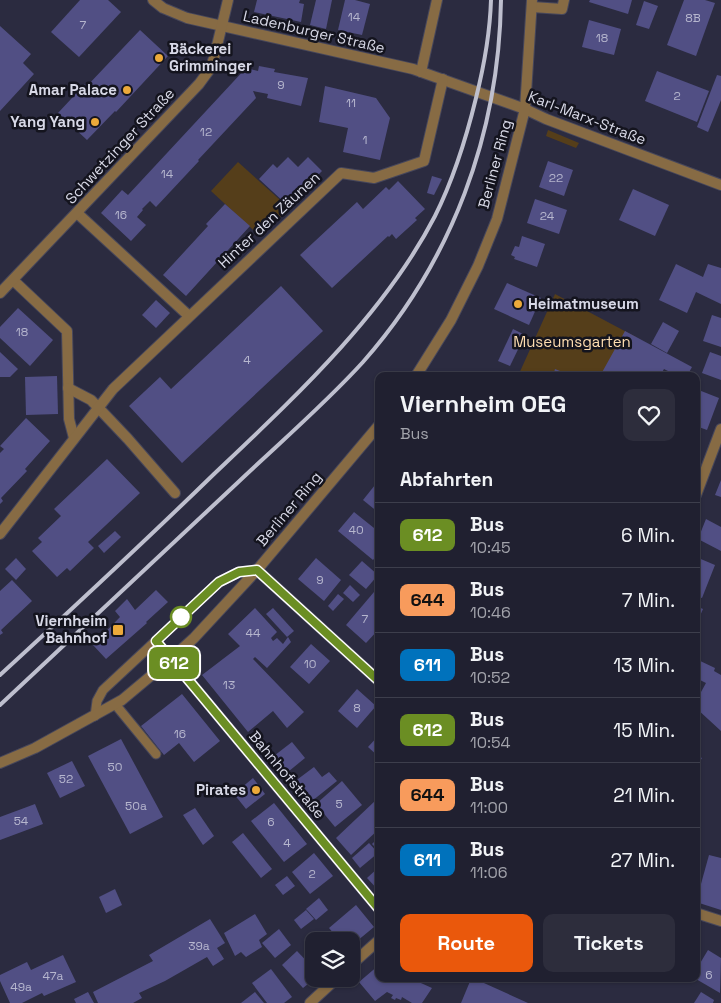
<!DOCTYPE html>
<html lang="de">
<meta charset="utf-8">
<style>
:root{--surface:#202030;--page:#2d2d3c;--text:#f1f3f6;--muted:#a2a3ab;--line:#3d3e4c;--accent:#ea580c}
body{margin:0;font-family:"Space Grotesk",sans-serif;background:var(--page);color:var(--text);height:100vh;display:flex;flex-direction:column;font-size:19px;white-space:nowrap}
*{box-sizing:border-box;margin:0}
p{font-size:16px;color:var(--muted)}
.icon{flex:none;width:28px;height:28px;fill:none;stroke:currentColor;stroke-width:2;stroke-linecap:round;stroke-linejoin:round}
.map{position:relative;flex:1;overflow:hidden}
.side{position:absolute;left:375px;top:372px;width:325px;height:610px;display:flex;flex-direction:column;background:var(--surface);border-radius:10px;box-shadow:0 1px 4px #0004,0 0 0 1px var(--line)}
.side>*{flex:none}
.badge{padding:0 10px;border-radius:8px;font-size:18px;line-height:32px}
.tools{position:absolute;left:305px;top:932px;display:grid;gap:10px}
.tools a{display:grid;place-items:center;width:55px;height:55px;border-radius:10px;background:var(--surface);box-shadow:0 1px 4px #0004,0 0 0 1px var(--line);font-size:25px}
.map>.badge{position:absolute;translate:-50% -50%;box-shadow:0 0 0 2px #fff}
h2{padding:0 25px;font-size:19px;line-height:45px}
.round{display:grid;place-items:center;flex:none;width:52px;height:52px;border-radius:10px;background:var(--page)}
.summary{display:flex;align-items:center;justify-content:space-between;height:85px;padding:0 25px}
h1{font-size:24px;font-weight:700;line-height:38px}
.primary-button{display:flex;gap:10px;margin-top:auto;padding:10px 25px}
.primary-button a{flex:1;height:58px;border-radius:10px;background:var(--accent);color:#fff;font-size:20px;font-weight:700;line-height:58px;text-align:center}
.primary-button a+a{background:var(--page);color:var(--text)}
ul{padding:0;list-style:none}
li{display:flex;align-items:center;gap:15px;height:65px;padding:0 25px;border-top:1px solid var(--line)}
li div{flex:1}
li b{display:block;font-size:19px}
li em{font-style:normal}
li .badge{min-width:55px;font-weight:700;text-align:center}
.map>svg:first-child{display:block}
.green{fill:#553e1a}
.building{fill:#514f84}
.lines{fill:none;stroke-linecap:round;stroke-linejoin:round}
.lane-casing{stroke:#47475b;stroke-width:11}
.street-casing{stroke:#47475b;stroke-width:12}
.lane{stroke:#876b44;stroke-width:9}
.street{stroke:#876b44;stroke-width:10}
.rail{stroke:#bebfce;stroke-width:4}
.line-casing{stroke:#fff;stroke-width:11}
.line{stroke:#6b8e23;stroke-width:8}
.poi-dot{fill:#eca93a;stroke:#14141e;stroke-width:2}
.stop-dot{fill:#fff;stroke:#6b8e23;stroke-width:2.5}
.labels{text-anchor:middle;stroke-width:5;stroke-linejoin:round;paint-order:stroke}
.number-label{font-size:12px;fill:#b6b6ce}
.street-label{font-size:15px;fill:#d8d9e7;stroke:#14141e}
.poi-label{font-size:15px;font-weight:bold;fill:#d8d9e7;stroke:#14141e;text-anchor:end}
.park-label{font-size:15px;fill:#ffdeb1;stroke:#14141e}
</style>
<div class="map">
<svg width="721" height="1003" viewBox="0 0 721 1003">
<rect width="100%" height="100%" fill="#2b2b40"/>
<g class="green">
<path d="M548,130L579,143L576,148L546,136Z"/>
<path d="M238,162L289,208L261,237L211,191Z"/>
<path d="M555,294L636,337L614,376H518Z"/>
</g>
<g class="building">
<path d="M80,0H108L121,12L79,57L51,32Z"/>
<path d="M257,0H300L299,3L304,4L301,22L254,12Z"/>
<path d="M316,0H332L326,29L310,25Z"/>
<path d="M345,0H355L370,4L362,35L338,30Z"/>
<path d="M590,0H632L628,14L589,2Z"/>
<path d="M684,0H705L715,3L696,56L667,45Z"/>
<path d="M644,1L658,6L649,29L636,25Z"/>
<path d="M589,20L621,29L614,55L582,47Z"/>
<path d="M0,26L31,54L23,63L34,74L0,111Z"/>
<path d="M140,30L168,56L116,112L115,111L87,140L58,113L85,84L87,86Z"/>
<path d="M259,66L275,69L274,72L308,78L301,106L267,98L268,94L253,91L256,98L198,160L199,161L156,207L150,201L142,209L143,210L137,217L146,225L131,241L101,213L122,190L128,195L246,68L258,71Z"/>
<path d="M657,71L709,91L697,122L645,101Z"/>
<path d="M717,75L721,76V100L708,132L697,127Z"/>
<path d="M325,86L376,98L390,118L380,160L343,152L348,128L319,122Z"/>
<path d="M288,157L298,167L308,157L322,171L312,181L309,178L285,203L259,179L273,164L277,168Z"/>
<path d="M548,161L573,170L564,196L539,187Z"/>
<path d="M432,176L442,179L434,195L427,193Z"/>
<path d="M398,181L425,209L415,218L417,220L396,239L392,234L389,237L388,236L332,288L300,255L357,202L363,209L386,187L389,190Z"/>
<path d="M633,189L669,205L655,236L619,220Z"/>
<path d="M535,199L567,210L559,234L527,223Z"/>
<path d="M225,204L250,226L186,296L163,275L208,226L206,224Z"/>
<path d="M522,236L545,244L537,267L514,259L515,257L511,255L515,246L519,247Z"/>
<path d="M676,264L703,277L708,264L721,268V304L696,292L687,313L659,300Z"/>
<path d="M507,283L541,298L529,325L494,309Z"/>
<path d="M281,286L323,331L182,463L129,406L160,377L171,389Z"/>
<path d="M156,300L170,313L156,328L142,315Z"/>
<path d="M18,308L53,340L30,366L0,338V327Z"/>
<path d="M712,315L721,318V347L703,341Z"/>
<path d="M663,322L679,331L667,353L651,344Z"/>
<path d="M513,329L525,335L510,366L498,361Z"/>
<path d="M625,331L692,367L687,376H678L664,369L660,376H600Z"/>
<path d="M0,352L18,369L10,377H0Z"/>
<path d="M710,352L721,356V380L702,373Z"/>
<path d="M555,369L565,373L564,376H553Z"/>
<path d="M57,376L58,414L26,415L25,377Z"/>
<path d="M696,389L719,398L707,430L696,426Z"/>
<path d="M26,418L50,441L25,469L27,471L1,498L3,501L0,504V453L4,449L0,446Z"/>
<path d="M107,459L140,493L88,542L94,548L70,571L67,568L57,577L32,551L42,542L38,538L61,516L54,509Z"/>
<path d="M379,480V513L363,500Z"/>
<path d="M721,480V497L715,495Z"/>
<path d="M354,512L379,532V553L373,560L338,531Z"/>
<path d="M706,519L721,527V551L698,539Z"/>
<path d="M115,531L121,537L104,553L98,546Z"/>
<path d="M696,557L715,565L702,598L696,596Z"/>
<path d="M16,558L26,569L16,580L5,569Z"/>
<path d="M316,558L341,580L324,601L298,579Z"/>
<path d="M362,561L378,575L366,589L349,575Z"/>
<path d="M12,580L32,601L1,630L3,633L0,635V591Z"/>
<path d="M350,585L360,595L353,602L343,593Z"/>
<path d="M156,590L168,602L146,622L147,623L106,659L93,645L120,617L115,611L127,599L135,610Z"/>
<path d="M374,592L379,596V629L366,643L346,625Z"/>
<path d="M338,594L344,599L333,611L328,606Z"/>
<path d="M696,606L703,609L696,625Z"/>
<path d="M255,608L277,632L271,638L273,641L277,638L283,644L288,637L291,642L267,668L255,657L253,659L304,712L287,728L273,711L248,732L202,675L240,646L228,634Z"/>
<path d="M273,608L294,631L287,637L266,614Z"/>
<path d="M311,644L330,661L309,684L290,667Z"/>
<path d="M696,659L715,668L714,671L721,675V731L696,708V701L706,683L696,678Z"/>
<path d="M357,689L376,706L357,728L338,711Z"/>
<path d="M182,694L220,741L194,762L179,743L164,755L141,726Z"/>
<path d="M379,735V757L368,747Z"/>
<path d="M121,739L163,817L130,834L88,756Z"/>
<path d="M292,742L305,758L283,776L270,759Z"/>
<path d="M696,755L702,758L696,768Z"/>
<path d="M72,761L85,786L60,798L47,773Z"/>
<path d="M314,767L322,777L329,772L337,781L307,805L290,785Z"/>
<path d="M253,778L265,794L246,809L234,794Z"/>
<path d="M342,781L362,805L335,827L316,804Z"/>
<path d="M376,800L379,802V829L351,855L336,838Z"/>
<path d="M274,803L307,844L284,862L251,821Z"/>
<path d="M35,804L43,824L0,840V817Z"/>
<path d="M195,808L214,836L203,845L183,815Z"/>
<path d="M243,833L272,869L261,878L232,842Z"/>
<path d="M379,833V851L372,844L376,840L374,838Z"/>
<path d="M369,843L378,853L360,868L352,858Z"/>
<path d="M314,853L333,876L310,894L292,872Z"/>
<path d="M709,855L721,858V910L696,902Z"/>
<path d="M379,867V891L367,878Z"/>
<path d="M287,876L295,886L283,895L275,885Z"/>
<path d="M115,889L122,905L106,913L99,897Z"/>
<path d="M319,898L328,910L316,920L306,909Z"/>
<path d="M356,905L374,927L351,946V941H340L329,928Z"/>
<path d="M306,910L314,919L301,929L294,920Z"/>
<path d="M255,914L267,934L259,940L262,947L246,957L241,952L235,956L224,933Z"/>
<path d="M210,919L225,943L217,948L224,959L213,966L207,957L165,981L139,993L142,998L133,1003H98L93,992L153,961L149,955Z"/>
<path d="M279,929L291,945L275,958L262,943Z"/>
<path d="M708,950L721,958L720,993L696,979V970Z"/>
<path d="M297,951L314,969V979L303,988L282,965Z"/>
<path d="M63,955L76,982L44,996L42,993L22,1003H10L0,981V975L27,962L31,970Z"/>
<path d="M379,965V979H412L432,988L422,1003H412L402,997L401,1000L396,998L395,1000L391,998L393,995L387,992L375,1001L359,982Z"/>
<path d="M271,969L292,997L284,1003H267L252,983Z"/>
<path d="M471,979H475L528,1003H461Z"/>
<path d="M88,992L94,1003H76L74,999Z"/>
<path d="M255,992L264,1003H241Z"/>
<path d="M701,992L714,1000L713,1003H694Z"/>
</g>
<g class="lines">
<defs>
<g id="lane">
<path d="M156,641L171,659"/>
<path d="M115,704L156,754"/>
<path d="M95,716L97,701L103,690L219,582L239,572L257,570"/>
</g>
<g id="street">
<path d="M153,0L163,8L187,18L413,69L525,109L546,119L721,185"/>
<path d="M532,7L562,9L564,0"/>
<path d="M421,72L437,0"/>
<path d="M77,213L189,316"/>
<path d="M13,280L67,331L69,419L74,438"/>
<path d="M0,293L199,84L210,69L214,58L228,0"/>
<path d="M416,376L451,320L478,266L497,219L525,109L532,0"/>
<path d="M68,388L91,400L128,439L175,493"/>
<path d="M696,495L721,429"/>
<path d="M0,534L113,389L341,173L374,178L424,161L443,79"/>
<path d="M257,570L379,681"/>
<path d="M171,659L379,909"/>
<path d="M0,763L35,748L122,700L171,659L194,638L257,570L379,425"/>
<path d="M696,913L721,921"/>
<path d="M351,965L379,940"/>
<path d="M310,1003L336,979"/>
</g>
</defs>
<use href="#lane" class="lane-casing"/>
<use href="#street" class="street-casing"/>
<use href="#lane" class="lane"/>
<use href="#street" class="street"/>
<g class="rail">
<path d="M0,675C72,609 144,542 214,474C294,398 384,315 435,216C454,178 466,139 476,98C484,66 490,33 491,0"/>
<path d="M0,705C78,632 156,560 233,487C277,445 323,406 363,362C452,261 499,134 501,0"/>
</g>
</g>
<g class="lines">
<defs>
<path id="line" d="M379,681L257,570L239,572L219,582L156,641L379,909"/>
</defs>
<use href="#line" class="line-casing"/>
<use href="#line" class="line"/>
</g>
<g class="poi-dot">
<circle cx="159" cy="58" r="5"/>
<circle cx="127" cy="90" r="5"/>
<circle cx="95" cy="122" r="5"/>
<circle cx="518" cy="304" r="5"/>
<rect x="112" y="624" width="12" height="12" rx="2.5"/>
<circle cx="256" cy="790" r="5"/>
</g>
<circle class="stop-dot" cx="181" cy="617" r="10"/>
<g class="labels">
<g class="number-label">
<text x="354" y="21">14</text>
<text x="693" y="22">8B</text>
<text x="83" y="29">7</text>
<text x="602" y="42">18</text>
<text x="281" y="89">9</text>
<text x="677" y="100">2</text>
<text x="351" y="107">11</text>
<text x="206" y="136">12</text>
<text x="365" y="144">1</text>
<text x="167" y="178">14</text>
<text x="556" y="182">22</text>
<text x="121" y="219">16</text>
<text x="547" y="220">24</text>
<text x="22" y="336">18</text>
<text x="247" y="364">4</text>
<text x="356" y="534">40</text>
<text x="320" y="584">9</text>
<text x="365" y="623">7</text>
<text x="253" y="637">44</text>
<text x="310" y="668">10</text>
<text x="229" y="689">13</text>
<text x="357" y="712">8</text>
<text x="180" y="738">16</text>
<text x="115" y="771">50</text>
<text x="66" y="783">52</text>
<text x="339" y="808">5</text>
<text x="136" y="810">50a</text>
<text x="21" y="825">54</text>
<text x="271" y="826">6</text>
<text x="287" y="847">4</text>
<text x="312" y="878">2</text>
<text x="199" y="950">39a</text>
<text x="709" y="979">6</text>
<text x="53" y="980">47a</text>
<text x="21" y="991">49a</text>
</g>
<g class="street-label">
<text transform="translate(314 32) rotate(13)" y="5">Ladenburger Straße</text>
<text transform="translate(587 118) rotate(21)" y="5">Karl-Marx-Straße</text>
<text transform="translate(120 146) rotate(-47)" y="5">Schwetzinger Straße</text>
<text transform="translate(495 164) rotate(-75)" y="5">Berliner Ring</text>
<text transform="translate(269 220) rotate(-43)" y="5">Hinter den Zäunen</text>
<text transform="translate(289 509) rotate(-50)" y="5">Berliner Ring</text>
<text transform="translate(287 775) rotate(50)" y="5">Bahnhofstraße</text>
</g>
<g class="poi-label">
<text x="169" y="54" text-anchor="start">Bäckerei<tspan x="169" dy="17">Grimminger</tspan></text>
<text x="117" y="95">Amar Palace</text>
<text x="85" y="127">Yang Yang</text>
<text x="528" y="309" text-anchor="start">Heimatmuseum</text>
<text x="107" y="626">Viernheim<tspan x="107" dy="17">Bahnhof</tspan></text>
<text x="246" y="795">Pirates</text>
</g>
<g class="park-label">
<text x="572" y="347">Museumsgarten</text>
</g>
</g>
</svg>
<div class="tools">
<a><svg class="icon" aria-label="layers" viewBox="0 0 24 24"><path d="M12 4l9 5-9 5-9-5zM3 14l9 5 9-5"/></svg></a>
</div>
<b class="badge" style="left:174px;top:663px;background:#6b8e23;color:#fff">612</b>
<section class="side">
<div class="summary"><div><h1>Viernheim OEG</h1><p>Bus</p></div><a class="round"><svg class="icon" aria-label="heart" viewBox="0 0 24 24"><path d="M12 20l-8-8c-3-5 5-10 8-4 3-6 11-1 8 4z"/></svg></a></div>
<h2>Abfahrten</h2>
<ul>
<li><span class="badge" style="background:#6b8e23;color:#fff">612</span><div><b>Bus</b><p>10:45</p></div><em>6 Min.</em></li>
<li><span class="badge" style="background:#f89b5c;color:#111">644</span><div><b>Bus</b><p>10:46</p></div><em>7 Min.</em></li>
<li><span class="badge" style="background:#0072bc;color:#fff">611</span><div><b>Bus</b><p>10:52</p></div><em>13 Min.</em></li>
<li><span class="badge" style="background:#6b8e23;color:#fff">612</span><div><b>Bus</b><p>10:54</p></div><em>15 Min.</em></li>
<li><span class="badge" style="background:#f89b5c;color:#111">644</span><div><b>Bus</b><p>11:00</p></div><em>21 Min.</em></li>
<li><span class="badge" style="background:#0072bc;color:#fff">611</span><div><b>Bus</b><p>11:06</p></div><em>27 Min.</em></li>
</ul>
<div class="primary-button"><a>Route</a><a>Tickets</a></div>
</section>
</div>
